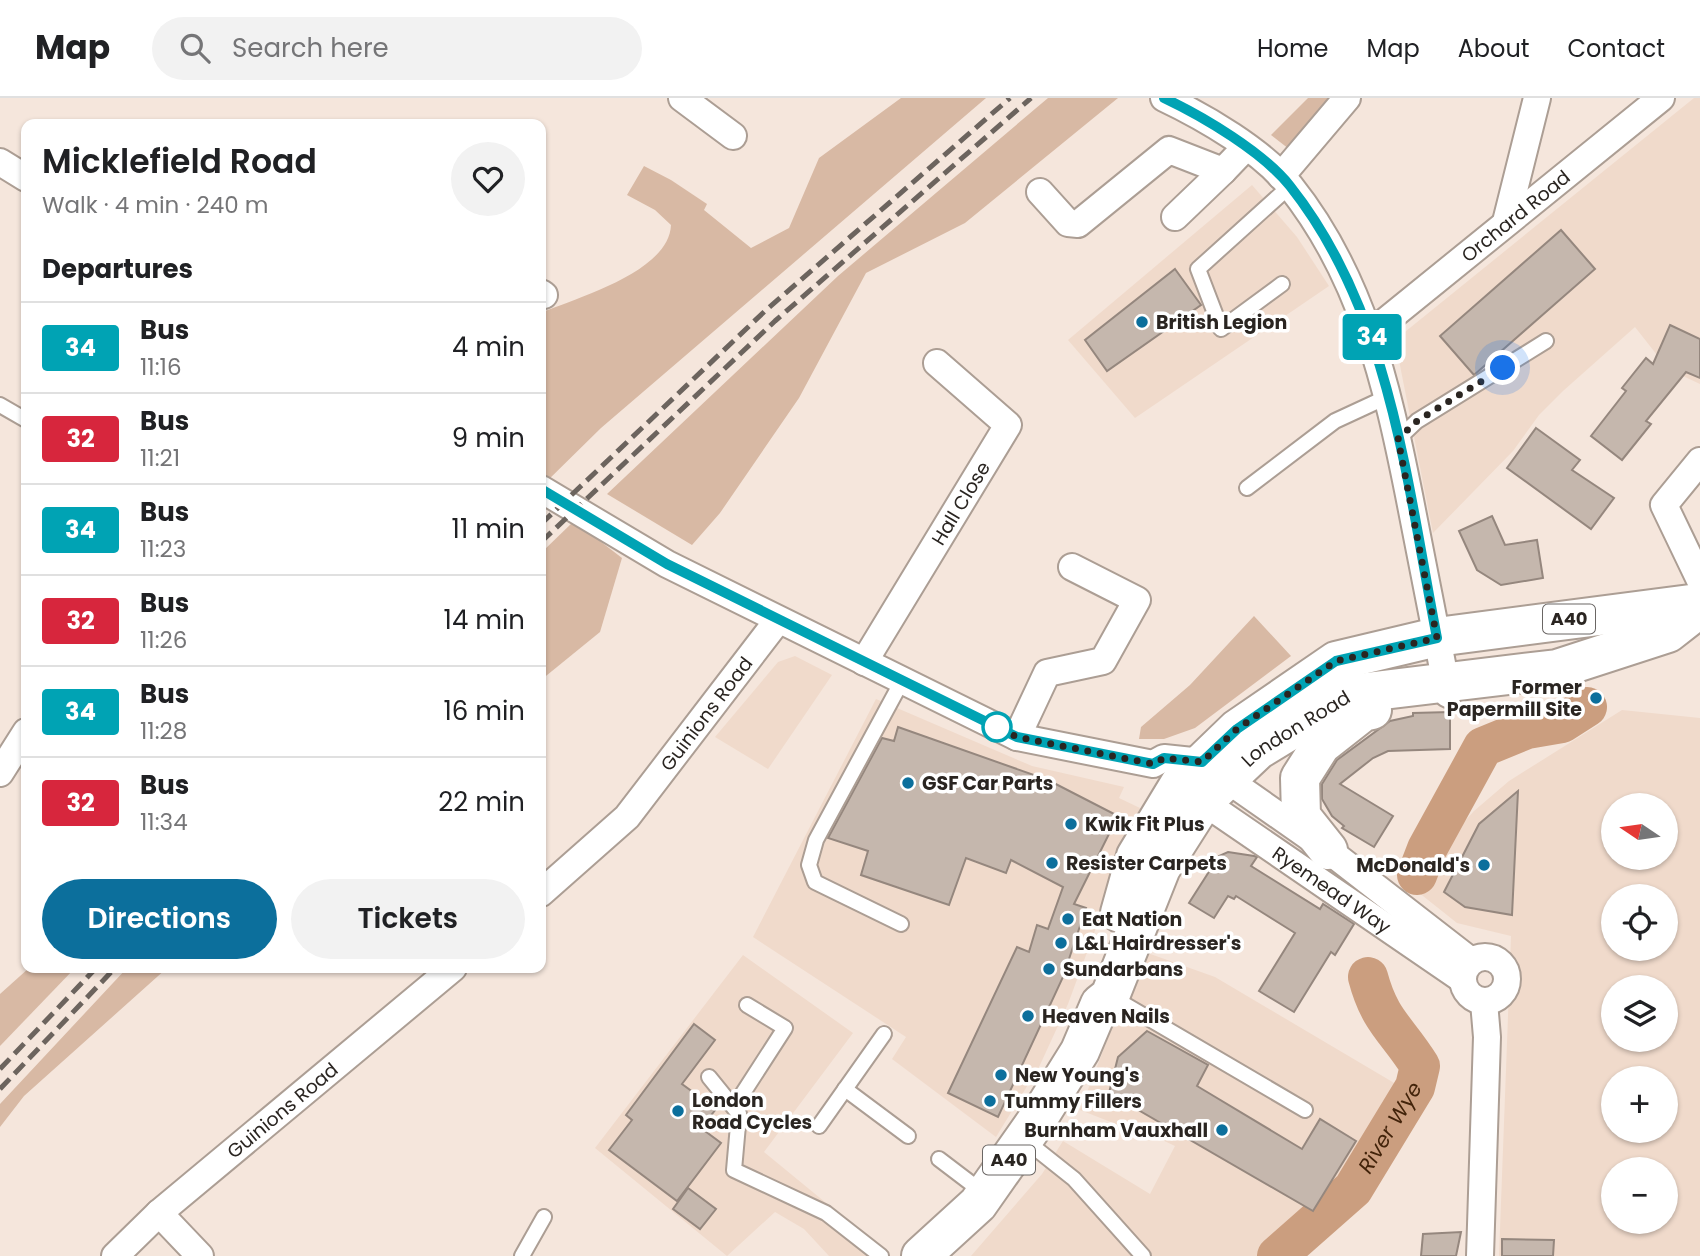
<!DOCTYPE html>
<meta charset="utf-8">
<style>
:root{--surface:#fff;--page:#f2f2f2;--text:#202124;--muted:#757577;--line:#e0e0e0;--accent:#0c6f9c}
body{margin:0;font-family:Poppins,sans-serif;background:var(--page);color:var(--text);height:100vh;display:flex;flex-direction:column;font-size:26px;white-space:nowrap}
*{box-sizing:border-box;margin:0}
p{font-size:23px;color:var(--muted)}
.icon{flex:none;width:38px;height:38px;fill:none;stroke:currentColor;stroke-width:2;stroke-linecap:round;stroke-linejoin:round}
.map{position:relative;flex:1;overflow:hidden}
.details{position:absolute;left:21px;top:21px;width:525px;height:854px;display:flex;flex-direction:column;background:var(--surface);border-radius:14px;box-shadow:0 2px 5px #0004}
.details>*{flex:none}
.badge{padding:0 14px;border-radius:5px;font-size:24px;line-height:46px}
.needle{width:46px;rotate:283deg}
.tools{position:absolute;left:1601px;top:695px;display:grid;gap:14px}
.tools a{display:grid;place-items:center;width:77px;height:77px;border-radius:50%;background:var(--surface);box-shadow:0 2px 5px #0004;font-size:35px}
.you{position:absolute;width:35px;height:35px;margin:-18px;border:5px solid #fff;border-radius:50%;background:#1a73e8;box-shadow:0 0 0 10px #1a73e833}
.map>.badge{position:absolute;translate:-50% -50%;box-shadow:0 0 0 4px #fff}
h2{padding:0 21px;font-size:26px;line-height:63px}
.round{display:grid;place-items:center;flex:none;width:74px;height:74px;border-radius:37px;background:var(--page)}
.head{display:flex;align-items:center;justify-content:space-between;height:119px;padding:0 21px}
h1{font-size:33px;font-weight:600;line-height:52px}
.action{display:flex;gap:14px;margin-top:auto;padding:14px 21px}
.action a{flex:1;height:80px;border-radius:42px;background:var(--accent);color:#fff;font-size:28px;font-weight:600;line-height:80px;text-align:center}
.action a+a{background:var(--page);color:var(--text)}
ul{padding:0;list-style:none}
li{display:flex;align-items:center;gap:21px;height:91px;padding:0 21px;border-top:2px solid var(--line)}
li div{flex:1}
li b{display:block;font-size:26px}
li em{font-style:normal}
li .badge{min-width:77px;font-weight:700;text-align:center}
header{display:flex;align-items:center;gap:42px;box-sizing:border-box;height:98px;padding:0 35px;background:var(--surface);border-bottom:2px solid var(--line)}
header strong{font-size:33px}
nav{display:flex;gap:38px;margin-inline-start:auto;font-size:24px}
.search{width:490px;height:63px;background:var(--page);display:flex;align-items:center;gap:18px;box-sizing:border-box;padding:0 24px;border-radius:38px;color:var(--muted);font-size:26px}
.map>svg:first-child{display:block}
.built{fill:#f0dacb;fill-rule:evenodd}
.green{fill:#d8b9a4}
.lines{fill:none;stroke-linecap:round;stroke-linejoin:round}
.river{stroke:#cb9e7f;stroke-width:40}
.building{fill:#c5b7ad;stroke:#95877e;stroke-width:2}
.lane-casing{stroke:#ac9e94;stroke-width:18}
.street-casing{stroke:#ac9e94;stroke-width:30}
.primary-casing{stroke:#ac9e94;stroke-width:42}
.lane{stroke:#fff;stroke-width:14}
.street{stroke:#fff;stroke-width:26}
.primary{stroke:#fff;stroke-width:38}
.rail{stroke:#6c645e;stroke-width:5;stroke-dasharray:14 7;stroke-linecap:butt}
.line-casing{stroke:#fff;stroke-width:16}
.line{stroke:#00a3b4;stroke-width:10}
.walk{stroke:#2a2521;stroke-width:7;stroke-dasharray:0 12.6}
.poi-dot{fill:#0c6f9c;stroke:#fff;stroke-width:2.5}
.stop-dot{fill:#fff;stroke:#00a3b4;stroke-width:3.5}
.labels{text-anchor:middle;stroke-width:7;stroke-linejoin:round;paint-order:stroke}
.shield{fill:#fff;stroke:#6a6664;stroke-width:2}
.shield-label{font-size:18px;font-weight:bold;fill:#2a2521}
.street-label{font-size:19px;fill:#2a2521;stroke:#fff}
.poi-label{font-size:19px;font-weight:bold;fill:#2a2521;stroke:#fff;text-anchor:start}
.water-label{font-size:21px;font-style:italic;fill:#42230a;stroke:#fff}
</style>
<header>
<strong>Map</strong>
<div class="search"><svg class="icon" aria-label="search" viewBox="0 0 24 24"><circle cx="10" cy="10" r="6"/><path d="M15 15l6 6"/></svg>Search here</div>
<nav><a>Home</a><a>Map</a><a>About</a><a>Contact</a></nav>
</header>
<div class="map">
<svg width="1700" height="1158" viewBox="0 0 1700 1158">
<rect width="100%" height="100%" fill="#f5e6dc"/>
<g class="built">
<path d="M1694,0H1700V286L1668,271L1635,229L1563,293L1539,317L1513,353L1433,435L1395,242Z"/>
<path d="M1252,87L1297,139L1329,188L1135,320L1068,242Z"/>
<path d="M795,558L832,577L768,671L715,639L778,564Z"/>
<path d="M876,601L1032,668L1124,689L1119,700L1140,710L1068,906L1040,967L996,1039L892,961L906,939L753,839Z"/>
<path d="M1622,612L1700,620V1158H1499L1511,838L1457,825L1418,794L1443,747L1474,713L1509,683ZM1614,707H1666V760H1614ZM1614,798H1666V850H1614ZM1614,889H1666V942H1614ZM1614,980H1666V1032H1614ZM1614,1071H1666V1124H1614Z"/>
<path d="M1142,853L1215,879L1401,989L1314,1118L1276,1158H971L1042,1076L1063,1043L1150,1096L1175,1048L1141,1032L1139,1035L1080,1012Z"/>
<path d="M743,857L853,935L764,1054L887,1155L883,1158H829L804,1131L775,1114L727,1158L595,1050Z"/>
</g>
<g class="green">
<path d="M901,0H986L601,330L541,389V215C578,199 669,174 671,127L655,112L627,97L644,68L671,82L707,106L704,112L751,150L789,130L819,60Z"/>
<path d="M1048,0H1118L965,125L866,175L799,300L720,415L692,447L607,396L838,178Z"/>
<path d="M1308,0H1331L1289,51L1271,37Z"/>
<path d="M574,423L622,460L600,534L541,582V455Z"/>
<path d="M1254,518L1291,558L1195,630L1164,641H1139L1141,629L1190,587Z"/>
<path d="M29,870H75L0,948V896Z"/>
<path d="M127,870H167L24,998L0,1029V1006Z"/>
</g>
<g class="lines">
<g class="river">
<path d="M1417,777L1427,751L1483,649L1527,631L1562,625L1587,609"/>
<path id="s1" d="M1277,1158L1353,1091L1415,989L1420,968C1397,931 1380,924 1368,879"/>
</g>
</g>
<g class="building">
<path d="M1561,132L1595,171L1474,277L1440,238Z"/>
<path d="M1175,171L1201,207L1107,273L1085,242Z"/>
<path d="M1670,227L1700,241V280L1686,274L1646,323L1651,326L1622,362L1591,338L1626,293L1622,290L1646,260L1653,266Z"/>
<path d="M1536,330L1580,362L1572,372L1614,400L1591,431L1507,370Z"/>
<path d="M1492,418L1505,447L1537,442L1543,480L1501,487L1477,472L1459,433Z"/>
<path d="M1450,614V651L1388,653L1373,660L1340,686L1393,718L1374,749L1342,730L1344,728L1332,718L1322,701V686L1337,662L1390,623L1413,618V615Z"/>
<path d="M898,629L1048,682L1118,718L1074,806L1086,810L1063,879L998,1019L948,995L1017,849L1029,854L1037,827L1048,831L1063,789L1011,762L1006,775L966,760L949,807L861,777L868,753L828,740L882,640L894,643Z"/>
<path d="M1518,693L1512,817L1465,809L1444,794L1479,726Z"/>
<path d="M1228,754L1254,758L1257,759L1251,768L1320,811L1323,806L1354,826L1335,857L1331,854L1294,914L1259,893L1295,835L1236,798L1234,801L1228,798L1214,820L1189,805L1219,758Z"/>
<path d="M694,926L715,942L682,986L716,1011L701,1030L721,1045L677,1103L609,1052L632,1022L626,1017Z"/>
<path d="M1147,933L1208,967L1197,988L1302,1051L1320,1021L1356,1043L1313,1113L1109,995L1118,959Z"/>
<path d="M688,1090L716,1111L700,1131L673,1111Z"/>
<path d="M1461,1134L1456,1158H1421L1423,1136Z"/>
<path d="M1502,1141L1554,1142L1553,1158H1502Z"/>
</g>
<g class="lines">
<defs>
<g id="lane">
<path d="M1282,186L1221,231L1198,171L1290,88"/>
<path d="M0,307L26,322"/>
<path d="M1398,341L1417,323L1546,243"/>
<path d="M1247,390L1335,323L1389,298"/>
<path d="M901,826L815,784L809,767L816,742L902,583"/>
<path d="M1112,899L1305,1012"/>
<path d="M709,979L739,1016L734,1072L826,1115L881,1158"/>
<path d="M845,991L908,1038"/>
<path d="M734,1009L785,930L747,907"/>
<path d="M819,1028L884,936"/>
<path d="M1025,1042L1074,1081L1143,1158"/>
<path d="M939,1061L985,1096"/>
<path d="M522,1158L544,1119"/>
</g>
<g id="street">
<path d="M682,0L733,38"/>
<path d="M1164,0C1204,19 1263,53 1290,88C1362,178 1387,287 1409,397C1422,463 1435,530 1448,596"/>
<path d="M0,64L26,80"/>
<path d="M1281,78L1347,0"/>
<path d="M1040,94L1068,125L1078,126L1169,52L1223,73L1246,49"/>
<path d="M1175,119L1223,73"/>
<path d="M1506,124L1537,0"/>
<path d="M541,195L544,197"/>
<path id="s2" d="M1371,235L1661,0"/>
<path d="M1700,363L1664,407L1700,482"/>
<path d="M541,391L667,466L1017,639L1153,666L1164,660L1202,664L1328,752L1471,863"/>
<path id="s3" d="M864,564L1008,327L937,265"/>
<path d="M1017,639L1047,575L1103,563L1137,502L1072,469"/>
<path d="M0,675L26,634"/>
<path id="s4" d="M1189,694L1462,881"/>
<path id="s5" d="M541,795L627,719L778,522"/>
<circle cx="1485" cy="881" r="22"/>
<path d="M159,1115L200,1158"/>
<path id="s6" d="M115,1158L159,1115L453,870"/>
<path d="M1480,1158L1487,939L1484,904"/>
</g>
<g id="primary">
<path d="M1328,752L1301,718L1300,680L1321,647L1363,614L1372,612"/>
<path d="M1120,815L1136,758L1179,687L1237,631L1336,563L1437,539L1698,505"/>
<path id="s7" d="M921,1158L978,1106L1037,1022L1080,953L1100,906L1110,898L1161,770L1203,704L1258,652L1350,596L1557,571L1668,535L1700,510"/>
</g>
</defs>
<use href="#lane" class="lane-casing"/>
<use href="#street" class="street-casing"/>
<use href="#primary" class="primary-casing"/>
<use href="#lane" class="lane"/>
<use href="#street" class="street"/>
<use href="#primary" class="primary"/>
<g class="rail">
<path d="M541,426L765,213L1010,0"/>
<path d="M541,444L775,223L1031,0"/>
<path d="M0,971L96,870"/>
<path d="M0,991L115,870"/>
</g>
</g>
<g class="lines">
<defs>
<path id="line" d="M541,391L667,466L1017,639L1153,666L1164,660L1202,664L1237,631L1336,563L1437,540C1407,386 1391,215 1290,88C1263,54 1204,19 1164,0"/>
</defs>
<use href="#line" class="line-casing"/>
<use href="#line" class="line"/>
<path class="walk" d="M997,629L994,628L1017,639L1153,666L1164,660L1202,664L1237,631L1336,563L1437,540L1398,341L1417,323L1503,270"/>
</g>
<g class="poi-dot">
<circle cx="1142" cy="224" r="7"/>
<circle cx="1596" cy="600" r="7"/>
<circle cx="908" cy="685" r="7"/>
<circle cx="1071" cy="726" r="7"/>
<circle cx="1052" cy="765" r="7"/>
<circle cx="1484" cy="767" r="7"/>
<circle cx="1068" cy="821" r="7"/>
<circle cx="1061" cy="845" r="7"/>
<circle cx="1049" cy="871" r="7"/>
<circle cx="1028" cy="918" r="7"/>
<circle cx="1001" cy="977" r="7"/>
<circle cx="990" cy="1003" r="7"/>
<circle cx="678" cy="1013" r="7"/>
<circle cx="1222" cy="1032" r="7"/>
</g>
<circle class="stop-dot" cx="997" cy="629" r="14"/>
<g class="labels">
<g class="shield">
<rect x="1543" y="506.5" width="52" height="29" rx="5"/>
<rect x="983" y="1047.5" width="52" height="29" rx="5"/>
</g>
<g class="shield-label">
<text x="1569" y="527">A40</text>
<text x="1009" y="1068">A40</text>
</g>
<g class="street-label">
<text dy="7" stroke="none"><textPath href="#s2" startOffset="186">Orchard Road</textPath></text>
<text dy="7" stroke="none"><textPath href="#s3" startOffset="186">Hall Close</textPath></text>
<text dy="7" stroke="none"><textPath href="#s5" startOffset="245">Guinions Road</textPath></text>
<text dy="7" stroke="none"><textPath href="#s7" startOffset="660">London Road</textPath></text>
<text dy="7" stroke="none"><textPath href="#s4" startOffset="173">Ryemead Way</textPath></text>
<text dy="7" stroke="none"><textPath href="#s6" startOffset="222">Guinions Road</textPath></text>
</g>
<g class="poi-label">
<text x="1156" y="231">British Legion</text>
<text x="1582" y="596" text-anchor="end">Former<tspan x="1582" dy="22">Papermill Site</tspan></text>
<text x="922" y="692">GSF Car Parts</text>
<text x="1085" y="733">Kwik Fit Plus</text>
<text x="1066" y="772">Resister Carpets</text>
<text x="1470" y="774" text-anchor="end">McDonald's</text>
<text x="1082" y="828">Eat Nation</text>
<text x="1075" y="852">L&amp;L Hairdresser's</text>
<text x="1063" y="878">Sundarbans</text>
<text x="1042" y="925">Heaven Nails</text>
<text x="1015" y="984">New Young's</text>
<text x="692" y="1009">London<tspan x="692" dy="22">Road Cycles</tspan></text>
<text x="1004" y="1010">Tummy Fillers</text>
<text x="1208" y="1039" text-anchor="end">Burnham Vauxhall</text>
</g>
<g class="water-label">
<text dy="7" stroke="none"><textPath href="#s1" startOffset="173">River Wye</textPath></text>
</g>
</g>
</svg>
<div class="tools">
<a><svg class="needle" viewBox="-14 -14 28 28"><path d="M0-13l5 13h-10z" fill="#e53935"/><path d="M0 13l5-13h-10z" fill="#757577"/></svg></a>
<a><svg class="icon" aria-label="locate" viewBox="0 0 24 24"><circle cx="12" cy="12" r="6"/><path d="M12 2v4M12 18v4M2 12h4M18 12h4"/></svg></a>
<a><svg class="icon" aria-label="layers" viewBox="0 0 24 24"><path d="M12 4l9 5-9 5-9-5zM3 14l9 5 9-5"/></svg></a>
<a>+</a>
<a>−</a>
</div>
<div class="you" style="left:1503px;top:270px"></div>
<b class="badge" style="left:1372px;top:239px;background:#00a3b4;color:#fff">34</b>
<section class="details">
<div class="head"><div><h1>Micklefield Road</h1><p>Walk · 4 min · 240 m</p></div><a class="round"><svg class="icon" aria-label="heart" viewBox="0 0 24 24"><path d="M12 20l-8-8c-3-5 5-10 8-4 3-6 11-1 8 4z"/></svg></a></div>
<h2>Departures</h2>
<ul>
<li><span class="badge" style="background:#00a3b4;color:#fff">34</span><div><b>Bus</b><p>11:16</p></div><em>4 min</em></li>
<li><span class="badge" style="background:#d7263d;color:#fff">32</span><div><b>Bus</b><p>11:21</p></div><em>9 min</em></li>
<li><span class="badge" style="background:#00a3b4;color:#fff">34</span><div><b>Bus</b><p>11:23</p></div><em>11 min</em></li>
<li><span class="badge" style="background:#d7263d;color:#fff">32</span><div><b>Bus</b><p>11:26</p></div><em>14 min</em></li>
<li><span class="badge" style="background:#00a3b4;color:#fff">34</span><div><b>Bus</b><p>11:28</p></div><em>16 min</em></li>
<li><span class="badge" style="background:#d7263d;color:#fff">32</span><div><b>Bus</b><p>11:34</p></div><em>22 min</em></li>
</ul>
<div class="action"><a>Directions</a><a>Tickets</a></div>
</section>
</div>
